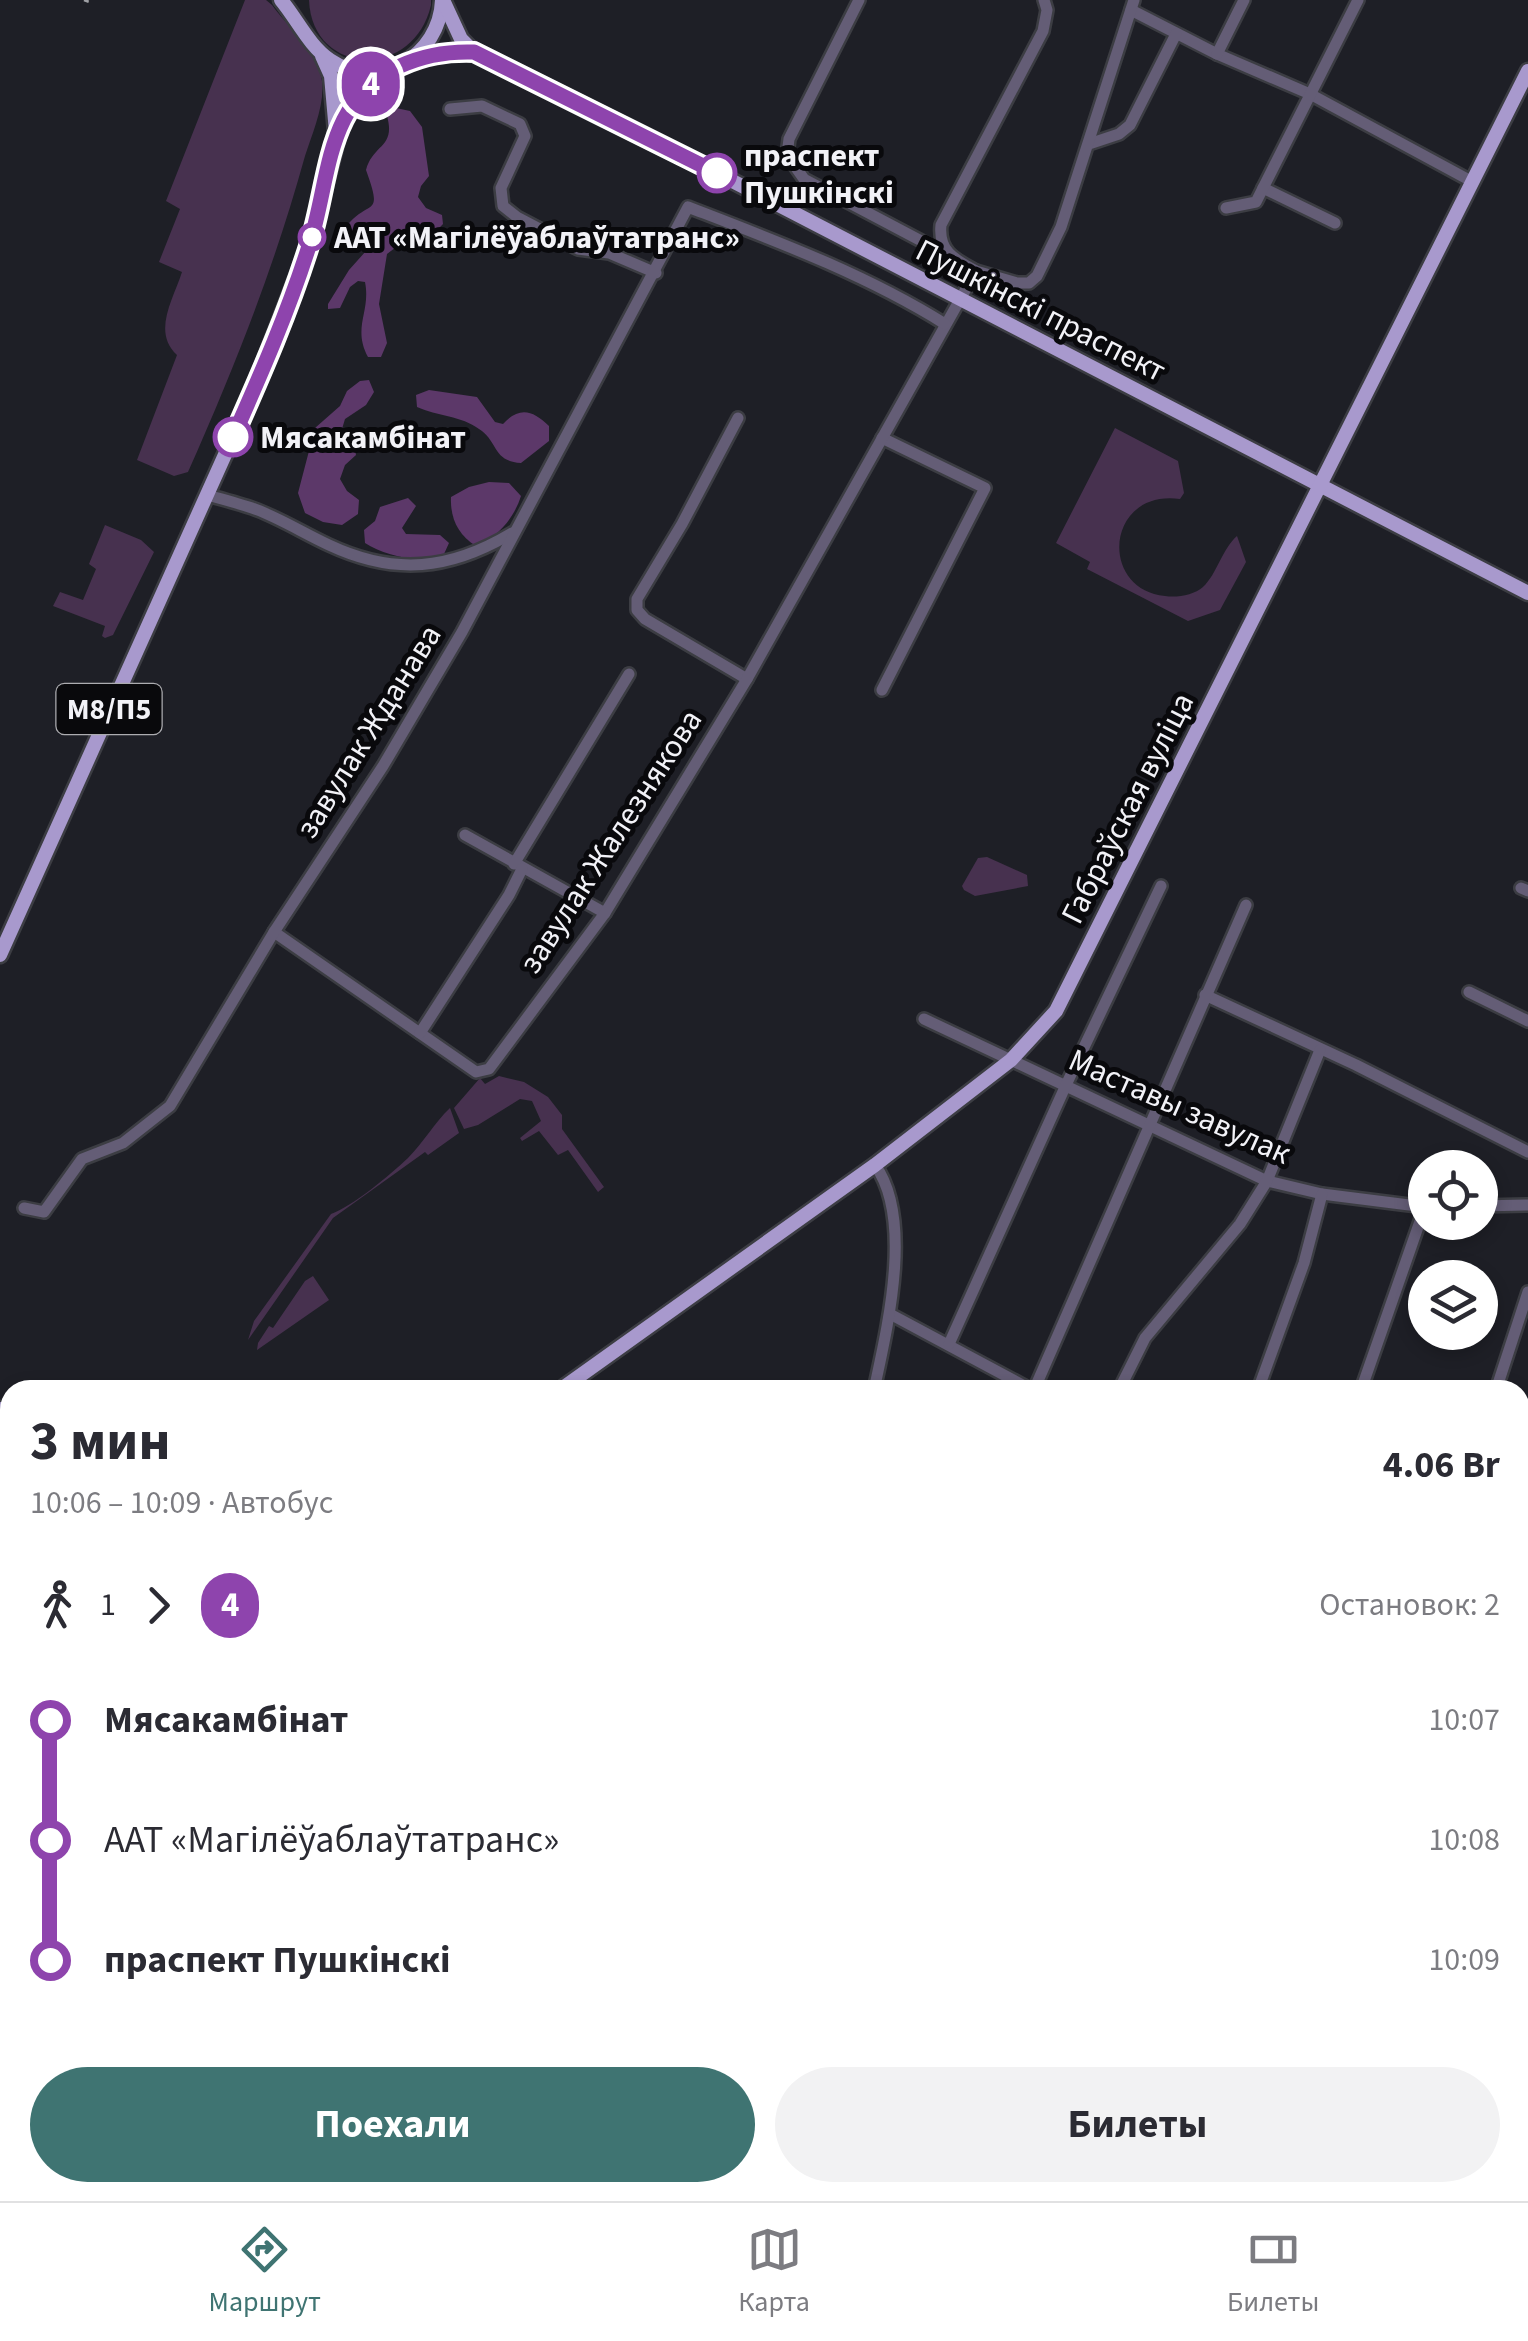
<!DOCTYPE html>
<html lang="ru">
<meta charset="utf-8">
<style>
:root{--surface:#fff;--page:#f2f2f3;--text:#2b2b33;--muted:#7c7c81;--line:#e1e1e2;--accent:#3f7472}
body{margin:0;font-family:"Source Sans 3",sans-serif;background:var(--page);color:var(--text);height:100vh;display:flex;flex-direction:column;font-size:38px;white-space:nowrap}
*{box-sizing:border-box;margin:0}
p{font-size:32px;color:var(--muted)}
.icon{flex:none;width:55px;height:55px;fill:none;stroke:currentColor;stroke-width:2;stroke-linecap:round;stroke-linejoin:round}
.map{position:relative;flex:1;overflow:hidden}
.sheet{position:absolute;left:0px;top:1380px;width:1530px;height:822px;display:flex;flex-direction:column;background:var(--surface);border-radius:30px 30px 0 0;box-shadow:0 5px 15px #0003}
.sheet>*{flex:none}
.badge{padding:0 20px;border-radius:32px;font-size:35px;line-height:65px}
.fabs{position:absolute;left:1408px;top:1150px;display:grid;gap:20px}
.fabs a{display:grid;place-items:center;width:90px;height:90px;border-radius:50%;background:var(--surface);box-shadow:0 5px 15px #0003;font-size:50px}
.map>.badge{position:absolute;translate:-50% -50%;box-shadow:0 0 0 5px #fff}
.legs{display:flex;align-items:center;gap:15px;height:110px;padding:0 30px;font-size:32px}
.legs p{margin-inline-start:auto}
.headline{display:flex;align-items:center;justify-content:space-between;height:170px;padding:0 30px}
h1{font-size:55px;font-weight:700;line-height:75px}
.primary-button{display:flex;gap:20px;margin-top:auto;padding:20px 30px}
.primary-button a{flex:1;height:115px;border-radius:60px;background:var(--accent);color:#fff;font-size:40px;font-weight:700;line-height:115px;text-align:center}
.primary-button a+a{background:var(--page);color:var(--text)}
ul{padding:0 30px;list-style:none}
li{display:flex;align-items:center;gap:35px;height:120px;font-size:38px}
li i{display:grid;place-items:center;width:15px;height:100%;margin:0 12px;background:currentColor}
li i::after{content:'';width:25px;height:25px;margin:-12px;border:8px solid;border-radius:50%;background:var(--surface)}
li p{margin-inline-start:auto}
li:first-child i{background:linear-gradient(#0000 50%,currentColor 0)}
li:last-child i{background:linear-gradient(currentColor 50%,#0000 0)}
.menu{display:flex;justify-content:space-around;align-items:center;height:140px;border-top:2px solid var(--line);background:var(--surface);font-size:28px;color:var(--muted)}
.menu a{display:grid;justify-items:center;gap:5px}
.menu .on{color:var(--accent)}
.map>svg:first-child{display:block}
.green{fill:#47314f}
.forest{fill:#5c3869}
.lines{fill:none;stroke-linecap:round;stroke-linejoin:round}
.minor-casing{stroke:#3c3d43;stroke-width:16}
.major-casing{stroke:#3c3d43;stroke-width:19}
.minor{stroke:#645d76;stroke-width:11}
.major{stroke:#a899cd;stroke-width:14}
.rail{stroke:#a0a1a6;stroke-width:2.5;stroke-dasharray:5 10;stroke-linecap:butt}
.line-1-casing{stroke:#fff;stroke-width:22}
.line-1{stroke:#8e44ad;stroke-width:15}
.stop-1-dot{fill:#fff;stroke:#8e44ad;stroke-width:5}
.labels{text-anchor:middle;stroke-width:10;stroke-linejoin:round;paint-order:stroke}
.shield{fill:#09090c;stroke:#acacb0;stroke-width:2.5}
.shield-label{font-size:30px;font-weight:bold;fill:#f2f2f7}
.stop-label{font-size:32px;font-weight:bold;fill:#f2f2f7;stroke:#09090c;text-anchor:start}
.street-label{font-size:32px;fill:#f2f2f7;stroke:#09090c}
</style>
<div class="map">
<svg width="1528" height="2201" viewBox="0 0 1528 2201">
<rect width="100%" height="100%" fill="#1e1f26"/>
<g class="green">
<path d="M245,0H266L272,5C288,27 318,54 322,81C325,105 312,134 305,156C274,268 235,366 188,472L174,476L137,460L177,355C152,332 173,300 182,272L159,262L180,209L166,201Z"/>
<path d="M309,0H431V5C414,80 312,77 309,0Z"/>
<path d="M1115,428L1178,461L1184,493L1180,499C1106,489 1098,589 1165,596C1177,598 1194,595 1203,587C1217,574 1222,549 1237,536L1246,562L1220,610L1188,621L1087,569L1090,562L1056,543Z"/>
<path d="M105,525L141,540L154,552L113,635L105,638L102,636L105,626L53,606L60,592L83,600L96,569L89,564Z"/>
<path d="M987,857L1027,875L1028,886L975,896L964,890L962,886L978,858Z"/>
<path d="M499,1076L524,1082L548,1097L562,1115V1129L604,1187L598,1192L568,1150L558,1155L539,1131L522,1141L520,1138L541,1121L532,1101L520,1099L478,1125L464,1129L454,1108L480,1078L485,1084Z"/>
<path d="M450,1108L459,1133L428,1155L425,1152L333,1218L248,1340L254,1321L331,1214C353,1206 390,1175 408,1158C424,1142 434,1123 450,1108Z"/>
<path d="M313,1276L329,1300L257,1350L258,1343L269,1326L273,1328L305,1281Z"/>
</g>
<g class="forest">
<path d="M396,108L410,111L422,127L429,176L421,186L418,197L426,208L442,215L443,224C428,241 404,239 387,254L379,304L387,343L381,357H368C352,327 371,312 365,282L358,281L350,287L340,308L328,309V304L349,270L366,251L364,242L345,228C369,197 384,220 366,170C373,144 396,148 387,116Z"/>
<path d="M369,380L374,392L366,405L345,419L342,429L354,444L356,455L345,465L340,479L347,491L359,500L358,514L342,525L323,522L305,513L298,493L315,428L340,406L347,391L360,381Z"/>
<path d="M429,390L477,397L495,422L503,424C519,406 533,410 549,426V441L521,463C492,461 499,442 479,429C462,416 437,416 417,407L416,395Z"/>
<path d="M489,482L509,483L521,496C514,518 498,537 476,546C458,535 450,518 451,497L469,487Z"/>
<path d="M408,498L416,506L402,528L406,534L440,535L449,543L444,554C423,565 385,556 365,543L364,530L375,521L380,507Z"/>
</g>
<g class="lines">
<defs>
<g id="minor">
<path d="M859,0L789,139L787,155L804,179L948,255"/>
<path d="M1131,10L1217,54L1310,94L1471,181"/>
<path d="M1217,54L1244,0"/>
<path d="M450,109L482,106L520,124L525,136L501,188L503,206L517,217L578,249L609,253L656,273"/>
<path d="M1089,144L1119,134L1130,125L1176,34"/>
<path d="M1263,188L1335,223"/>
<path d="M1226,208L1256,202L1358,0"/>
<path d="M976,271C956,260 938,252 941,225L1043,31L1047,10L1044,0"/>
<path d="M738,418L682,524L637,599V610L645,619L747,679"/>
<path d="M882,438L985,488L882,690"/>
<path d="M207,495C222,499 237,503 252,508C278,517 303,533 329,545C395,576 450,570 512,533"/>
<path d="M465,835L605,913"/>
<path d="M514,864L629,674"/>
<path d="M1521,888L1528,891"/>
<path d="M274,932L476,1072L489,1069L605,913L747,679L976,271L1017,283H1029L1037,276L1061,227L1134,0"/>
<path d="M1469,992L1528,1021"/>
<path d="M1205,995L1356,1065L1528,1152"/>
<path d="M924,1019L1267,1181L1322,1194L1425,1207L1361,1390"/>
<path d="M420,1033L509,895L522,869"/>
<path d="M1480,1206L1528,1205"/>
<path d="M24,1208L44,1212L82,1159L123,1143L170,1106L274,932L383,766L462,632L688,207C776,241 865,274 945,324"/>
<path d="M890,1314L1032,1390"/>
<path d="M949,1344L1066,1085L1161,886"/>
<path d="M874,1390C887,1329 914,1219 875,1165"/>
<path d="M1034,1390L1246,905"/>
<path d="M1119,1390L1145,1338L1240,1224L1267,1181L1320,1050"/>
<path d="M1258,1390L1304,1263L1322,1194"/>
<path d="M1496,1390L1528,1292"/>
<path d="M1520,1428L1528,1431"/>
<path d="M1520,1557L1528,1539"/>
<path d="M1520,1663L1528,1667"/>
<path d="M1520,1774L1528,1779"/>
<path d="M1520,1891L1528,1895"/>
<path d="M1520,1995L1528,1999"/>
<path d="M1520,2105L1528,2110"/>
<path d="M1436,2192L1448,2201"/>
<path d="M1182,2201L1227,2192"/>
</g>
<g id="major">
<path d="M281,0C297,19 309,46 330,60C378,93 440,56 442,0"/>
<path d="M443,0L461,39L474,52L715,172L1528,593"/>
<path d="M322,56L331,76L336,132"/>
<path d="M413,59L446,52H474"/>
<path d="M0,955L250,399L311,240L344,113L362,91L386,71"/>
<path d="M560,1390L875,1165L1011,1060L1056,1011L1528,71"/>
<path d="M0,1409L10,1410"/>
<path d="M359,2201V2192"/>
</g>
</defs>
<use href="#minor" class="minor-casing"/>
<use href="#major" class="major-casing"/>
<use href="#minor" class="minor"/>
<use href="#major" class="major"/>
<path class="rail" d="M84,0L95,4"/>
</g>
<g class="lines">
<defs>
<path id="line-1" d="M233,437C261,374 289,310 310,243C331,175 325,100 400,66C424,55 446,51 474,52L717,173"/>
</defs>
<use href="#line-1" class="line-1-casing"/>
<use href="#line-1" class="line-1"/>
</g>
<g class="stop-1-dot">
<circle cx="717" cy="173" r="18"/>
<circle cx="312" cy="237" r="12"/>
<circle cx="233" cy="437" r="18"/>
</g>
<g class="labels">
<rect class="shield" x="56.5" y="684" width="105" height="50" rx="8"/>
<g class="shield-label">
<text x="109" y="719">М8/П5</text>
</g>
<g class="stop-label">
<text x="744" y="166">праспект<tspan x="744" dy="37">Пушкінскі</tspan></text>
<text x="334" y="248">ААТ «Магілёўаблаўтатранс»</text>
<text x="260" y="448">Мясакамбінат</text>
</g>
<g class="street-label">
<text transform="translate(1041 310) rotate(27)" y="11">Пушкінскі праспект</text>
<text transform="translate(368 731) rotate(-58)" y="11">завулак Жданава</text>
<text transform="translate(1127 808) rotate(-63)" y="11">Габраўская вуліца</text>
<text transform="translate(610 841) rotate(-57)" y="11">завулак Жалезнякова</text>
<text transform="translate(1180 1106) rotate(24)" y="11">Маставы завулак</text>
</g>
</g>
</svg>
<div class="fabs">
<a><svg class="icon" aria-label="locate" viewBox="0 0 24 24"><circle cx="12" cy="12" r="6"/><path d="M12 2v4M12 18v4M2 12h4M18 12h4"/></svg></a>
<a><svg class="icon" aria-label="layers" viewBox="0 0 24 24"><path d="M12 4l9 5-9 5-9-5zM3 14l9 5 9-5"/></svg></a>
</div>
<b class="badge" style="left:371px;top:84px;background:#8e44ad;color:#fff">4</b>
<section class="sheet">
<div class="headline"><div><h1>3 мин</h1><p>10:06 – 10:09 · Автобус</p></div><b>4.06 Br</b></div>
<div class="legs"><svg class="icon" aria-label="walk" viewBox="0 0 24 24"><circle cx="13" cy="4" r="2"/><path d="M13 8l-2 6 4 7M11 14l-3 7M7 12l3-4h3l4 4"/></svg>1<svg class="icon" aria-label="forward" viewBox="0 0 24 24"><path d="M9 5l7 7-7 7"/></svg><b class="badge" style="background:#8e44ad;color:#fff">4</b><p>Остановок: 2</p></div>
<ul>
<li><i style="color:#8e44ad"></i><b>Мясакамбінат</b><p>10:07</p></li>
<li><i style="color:#8e44ad"></i><span>ААТ «Магілёўаблаўтатранс»</span><p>10:08</p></li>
<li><i style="color:#8e44ad"></i><b>праспект Пушкінскі</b><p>10:09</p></li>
</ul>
<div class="primary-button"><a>Поехали</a><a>Билеты</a></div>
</section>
</div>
<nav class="menu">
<a class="on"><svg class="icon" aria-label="directions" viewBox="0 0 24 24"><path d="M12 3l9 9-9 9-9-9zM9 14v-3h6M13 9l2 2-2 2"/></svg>Маршрут</a>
<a><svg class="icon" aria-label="map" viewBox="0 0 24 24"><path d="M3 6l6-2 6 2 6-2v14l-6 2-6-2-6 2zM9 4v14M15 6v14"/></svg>Карта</a>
<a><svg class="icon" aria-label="tickets" viewBox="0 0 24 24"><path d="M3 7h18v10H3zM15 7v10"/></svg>Билеты</a>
</nav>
